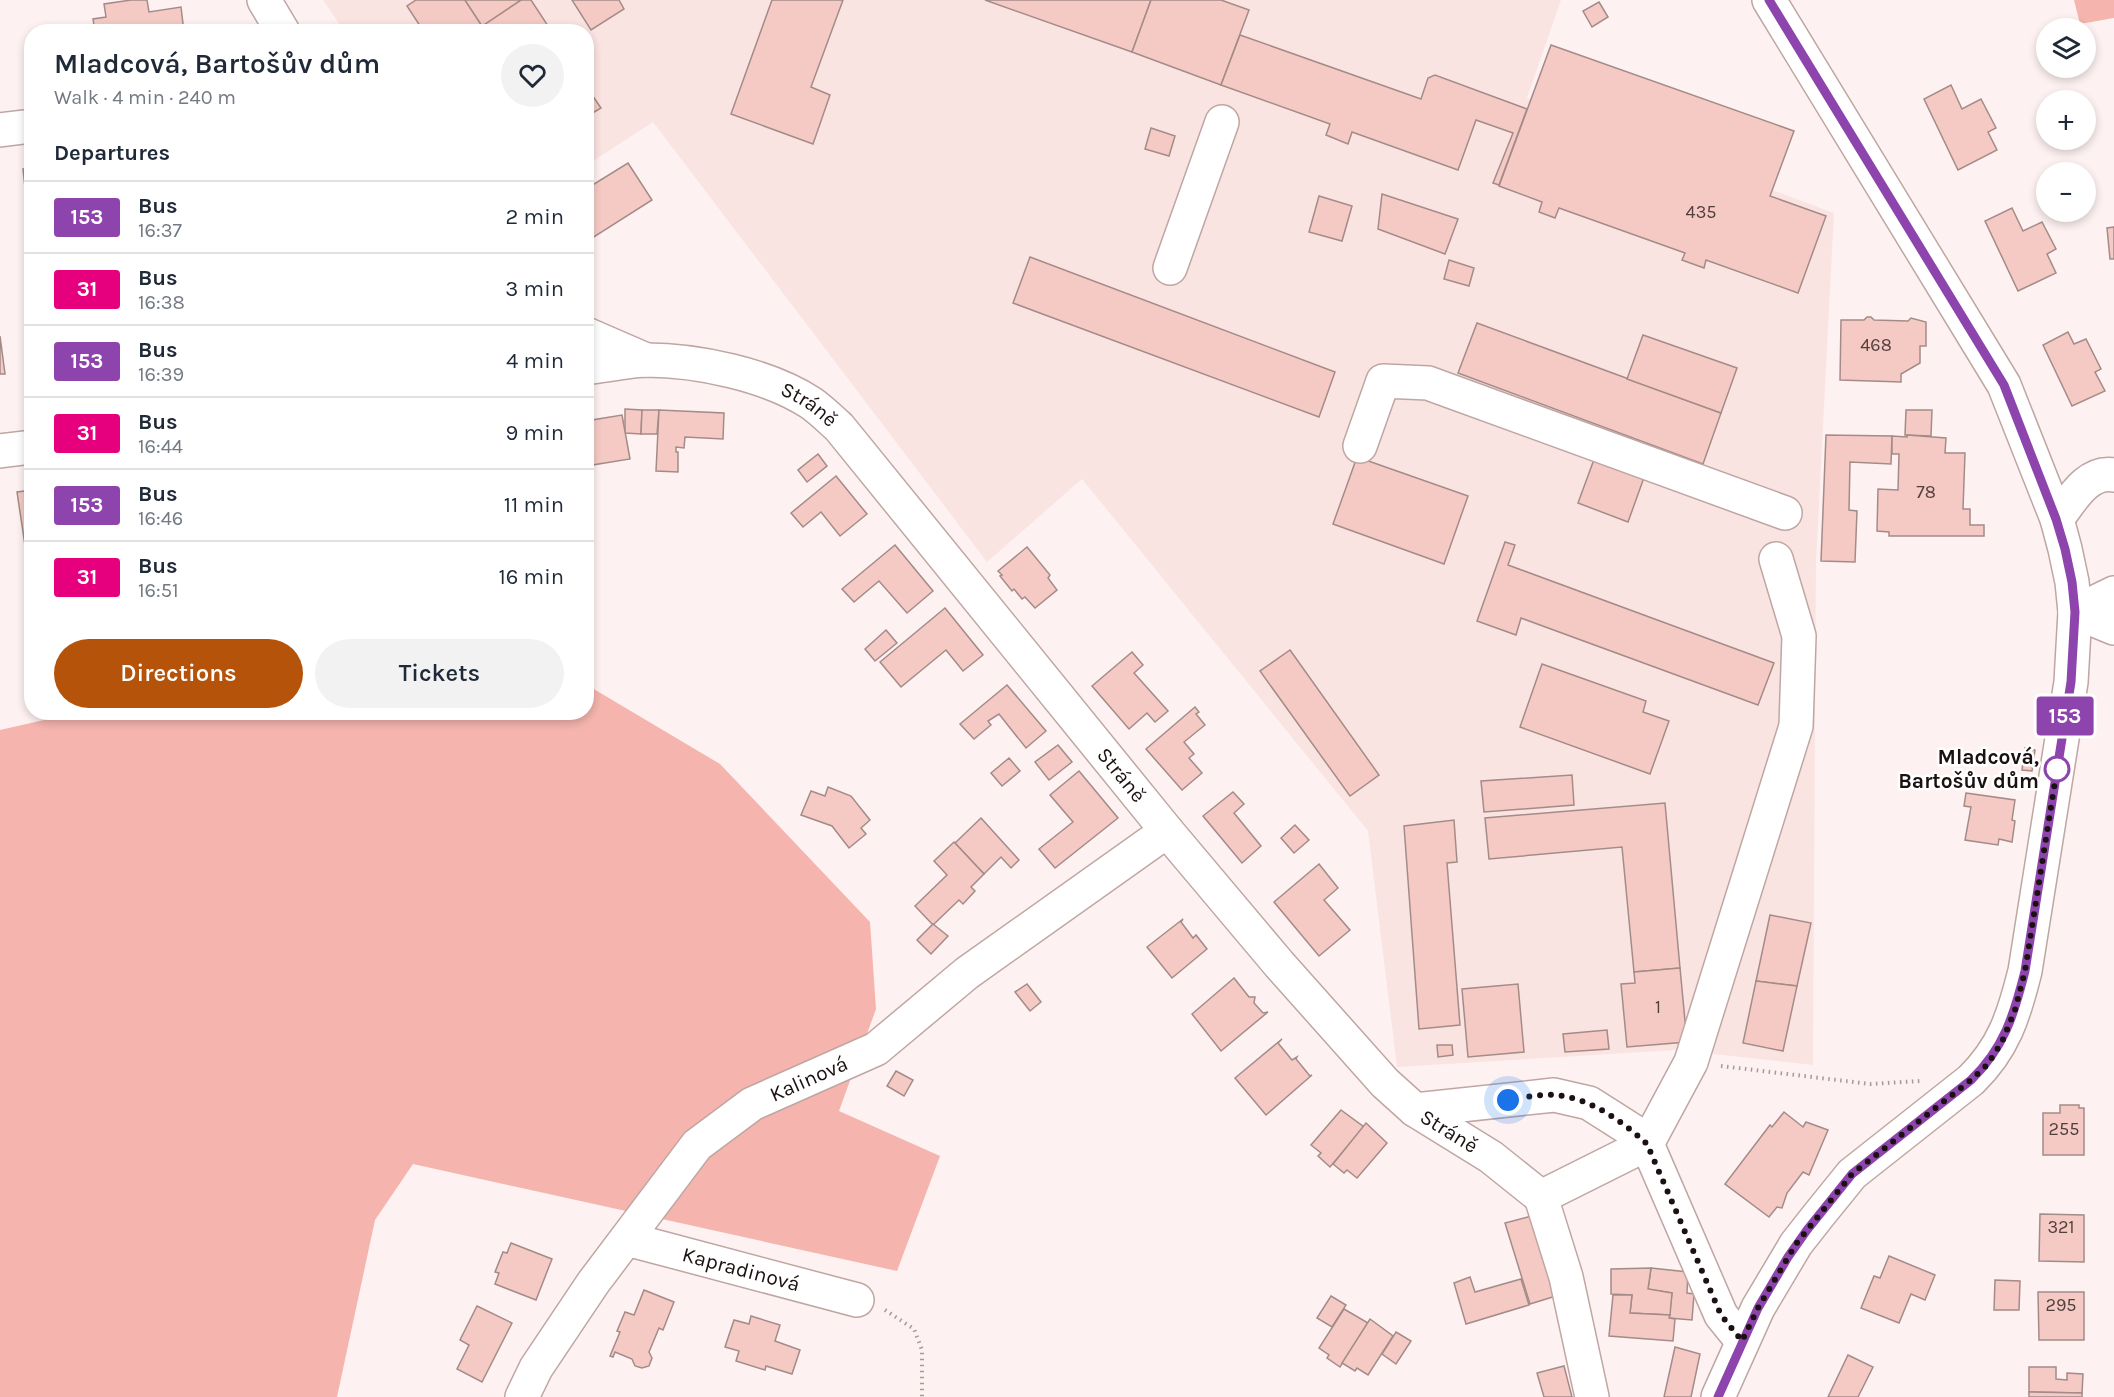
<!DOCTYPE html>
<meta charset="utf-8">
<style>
:root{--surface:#fff;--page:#f2f2f3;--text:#1f2937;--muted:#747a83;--line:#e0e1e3;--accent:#b45309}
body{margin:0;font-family:Karla,sans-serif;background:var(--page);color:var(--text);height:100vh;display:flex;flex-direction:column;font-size:22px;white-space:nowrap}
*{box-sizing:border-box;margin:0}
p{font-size:20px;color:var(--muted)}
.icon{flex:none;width:33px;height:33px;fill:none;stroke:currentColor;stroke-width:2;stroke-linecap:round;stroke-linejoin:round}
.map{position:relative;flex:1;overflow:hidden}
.details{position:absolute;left:24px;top:24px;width:570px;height:696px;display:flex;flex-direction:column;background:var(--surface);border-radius:24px;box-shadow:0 3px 9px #0003}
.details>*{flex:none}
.badge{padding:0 12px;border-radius:4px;font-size:21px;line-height:39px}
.fabs{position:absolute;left:2036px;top:18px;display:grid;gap:12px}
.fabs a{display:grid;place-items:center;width:60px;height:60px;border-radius:50%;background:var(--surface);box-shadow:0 3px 9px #0003;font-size:30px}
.you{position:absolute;width:30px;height:30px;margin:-15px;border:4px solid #fff;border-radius:50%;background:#1a73e8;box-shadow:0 0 0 9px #1a73e833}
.map>.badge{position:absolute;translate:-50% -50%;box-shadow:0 0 0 3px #fff}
h2{padding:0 30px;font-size:22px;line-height:54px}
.round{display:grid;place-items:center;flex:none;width:63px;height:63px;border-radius:32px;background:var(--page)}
.overview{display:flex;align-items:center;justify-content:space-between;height:102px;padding:0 30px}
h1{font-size:28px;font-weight:600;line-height:45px}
.button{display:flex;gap:12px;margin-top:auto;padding:12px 30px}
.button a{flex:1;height:69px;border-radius:36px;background:var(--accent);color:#fff;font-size:24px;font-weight:600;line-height:69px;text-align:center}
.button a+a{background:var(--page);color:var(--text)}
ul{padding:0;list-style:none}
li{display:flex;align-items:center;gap:18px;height:72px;padding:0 30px;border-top:2px solid var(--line)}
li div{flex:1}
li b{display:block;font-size:22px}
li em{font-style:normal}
li .badge{min-width:66px;font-weight:700;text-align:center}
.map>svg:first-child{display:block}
.built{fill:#fae4e2}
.green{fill:#f5b4ae}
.building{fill:#f5cac5;stroke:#a48b88;stroke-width:1.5}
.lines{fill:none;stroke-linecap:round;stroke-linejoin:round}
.minor-casing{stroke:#bfa6a3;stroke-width:36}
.path{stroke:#a49a99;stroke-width:4;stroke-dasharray:1.5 4.5;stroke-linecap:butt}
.minor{stroke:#fff;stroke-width:33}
.line-casing{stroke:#fff;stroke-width:14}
.line{stroke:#8e44ad;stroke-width:9}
.walk{stroke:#1a1110;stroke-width:6;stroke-dasharray:0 10.8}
.stop-dot{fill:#fff;stroke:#8e44ad;stroke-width:3}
.labels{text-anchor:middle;stroke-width:5;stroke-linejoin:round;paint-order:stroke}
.number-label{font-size:18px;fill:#513f3d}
.street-label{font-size:21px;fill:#1a1110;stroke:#fff}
.stop-label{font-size:21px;font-weight:bold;fill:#1a1110;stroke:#fff;text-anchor:end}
</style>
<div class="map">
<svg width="2114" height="1397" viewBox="0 0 2114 1397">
<rect width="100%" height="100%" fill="#fdf2f1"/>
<path class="built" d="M323,0H1561L1527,98L1834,213L1816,563L1813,1065L1677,1050L1397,1067L1368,831L1082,479L987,562L653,122L587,165L586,32L344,31Z"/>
<g class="green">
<path d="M2074,0H2114V18L2080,24Z"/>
<path d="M587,685L720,764L870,922L876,1009L839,1111L940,1156L897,1271L413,1164L375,1220L337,1397H0V730L79,712H586Z"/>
</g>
<g class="building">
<path d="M131,0H147L149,12L181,7L184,32H95L93,19L106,17L104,4Z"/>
<path d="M416,0H465L482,26L521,0H531L552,32H424L407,6Z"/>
<path d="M465,0H521L482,26Z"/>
<path d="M572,0H619L624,9L591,30Z"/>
<path d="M772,0H843L811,87L830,95L813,144L731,114Z"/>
<path d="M985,0H1151L1132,52Z"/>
<path d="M1151,0H1221L1249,10L1221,85L1132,52Z"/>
<path d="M1599,2L1608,17L1592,27L1583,11Z"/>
<path d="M1240,35L1421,99L1428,78L1435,75L1527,109L1499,185L1493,183L1513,133L1476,120L1458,170L1352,132L1348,144L1326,135L1330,124L1221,85Z"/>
<path d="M1551,45L1794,131L1770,196L1826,216L1798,293L1706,260L1704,268L1682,260L1685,253L1559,208L1555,218L1539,212L1542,202L1499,186Z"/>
<path d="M1951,85L1962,109L1981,99L1996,128L1988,132L1997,150L1958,170L1924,99Z"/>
<path d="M586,86L601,108L586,117Z"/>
<path d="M1151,128L1175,136L1169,156L1145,149Z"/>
<path d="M628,163L652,200L586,242V189Z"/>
<path d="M32,168V204L27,205L23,169Z"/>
<path d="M1382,194L1458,219L1445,254L1378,229Z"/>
<path d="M1319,196L1352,206L1342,241L1309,232Z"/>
<path d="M2012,208L2023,231L2042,222L2056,249L2047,254L2056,273L2018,291L1985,221Z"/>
<path d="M2114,227V259H2110L2107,228Z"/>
<path d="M1030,257L1335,372L1319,417L1013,303Z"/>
<path d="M1449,260L1474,268L1469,286L1444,279Z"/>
<path d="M1867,317H1871L1874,320L1908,321L1911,318L1926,322V346H1920V363L1901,374V382L1840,380L1841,320H1864Z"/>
<path d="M1477,323L1721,413L1703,464L1458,373Z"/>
<path d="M2068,332L2074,344L2086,339L2101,369L2095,372L2105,391L2072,406L2043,345Z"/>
<path d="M1643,335L1737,368L1721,413L1627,379Z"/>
<path d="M0,336L5,374H0Z"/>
<path d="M625,409L642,410L641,434L625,433Z"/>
<path d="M642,410H659L657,434H641Z"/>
<path d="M659,410L724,413L723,439L685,437L684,448L676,447V452H678V472L656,471Z"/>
<path d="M1906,410H1932L1931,436L1905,435Z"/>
<path d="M622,415L630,459L586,466V421Z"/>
<path d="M1826,435L1892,436L1891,464L1850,462L1849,510L1857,511L1855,562L1821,561Z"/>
<path d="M1907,435L1946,438L1945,453H1965L1963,509H1970V525H1984V536H1889V532L1877,531L1878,489L1898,490L1899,454H1892V436L1907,437Z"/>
<path d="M818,454L827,466L807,482L798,470Z"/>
<path d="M1596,454L1646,472L1628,522L1578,503Z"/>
<path d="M1357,457L1468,496L1444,564L1333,524Z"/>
<path d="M836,476L867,514L840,536L821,512L803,527L791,513Z"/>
<path d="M32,490V551L26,552L17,492Z"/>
<path d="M1505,542L1515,545L1508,565L1774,663L1758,705L1521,618L1516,635L1477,621Z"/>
<path d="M895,545L933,591L907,613L879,581L854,602L842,589Z"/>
<path d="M1027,547L1050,575L1048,578L1057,590L1035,608L1025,597L1022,599L1014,589L1012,591L1000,576L1002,575L998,571Z"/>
<path d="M945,608L983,655L963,671L946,650L901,687L880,662Z"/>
<path d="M886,630L897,643L875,661L865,649Z"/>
<path d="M1290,650L1379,775L1350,796L1260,671Z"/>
<path d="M1132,652L1143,665L1134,673L1168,711L1155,722L1147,713L1129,729L1092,686Z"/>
<path d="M1542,664L1646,701L1643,712L1669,721L1650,774L1520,727Z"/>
<path d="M1007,685L1046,731L1026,748L999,714L988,721L991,725L974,739L960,724Z"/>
<path d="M1195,707L1199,712L1196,714L1205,725L1184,742L1194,754L1189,758L1202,773L1182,790L1146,749Z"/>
<path d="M1058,745L1072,762L1049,780L1035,762Z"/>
<path d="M2025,748L2035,750L2032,771L2022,770Z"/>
<path d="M1009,758L1020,771L1002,786L991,773Z"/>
<path d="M1079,771L1118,818L1055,868L1039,849L1073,822L1050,795Z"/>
<path d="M1572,775L1574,805L1484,812L1481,781Z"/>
<path d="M828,787L851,796L870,820L861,828L866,834L849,848L832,826L801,815L811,791L825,796Z"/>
<path d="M1233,792L1244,804L1234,813L1261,846L1242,863L1203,816Z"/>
<path d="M1966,793L2015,800L2012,820L2015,821L2012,842L1999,839L1998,845L1965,840L1971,807L1964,806Z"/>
<path d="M1665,803L1680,968L1634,972L1622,847L1489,859L1485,818Z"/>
<path d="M981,818L1019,860L1011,868L1001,857L984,874L955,843Z"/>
<path d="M1454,820L1457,862L1447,863L1460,1025L1419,1029L1404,826Z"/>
<path d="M1295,825L1309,840L1294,853L1281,838Z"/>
<path d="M954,842L984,874L971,887L975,891L963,904L959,900L933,925L915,906L947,875L934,861Z"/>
<path d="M1319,864L1338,888L1324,900L1350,930L1319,956L1274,902Z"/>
<path d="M1770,915L1811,923L1797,986L1756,981Z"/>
<path d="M1183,919L1181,922L1193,938L1196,935L1207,949L1172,978L1147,947Z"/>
<path d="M933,924L948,936L931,954L917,940Z"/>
<path d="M1680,968L1687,1042L1627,1047L1621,984L1635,983L1634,972Z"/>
<path d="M1234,978L1249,997H1255L1254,1003L1263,1013L1268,1012L1221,1051L1192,1014Z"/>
<path d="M1756,981L1797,986L1783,1051L1743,1043Z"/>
<path d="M1027,984L1041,1002L1030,1011L1015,992Z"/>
<path d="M1518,984L1524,1052L1468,1057L1462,989Z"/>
<path d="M1607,1030L1609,1049L1565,1052L1563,1034Z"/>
<path d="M1282,1039L1278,1043L1292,1060L1297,1057L1296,1059L1310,1076L1312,1075L1266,1115L1235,1078Z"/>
<path d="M1437,1045H1452L1453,1055L1438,1057Z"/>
<path d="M896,1071L913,1080L904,1096L887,1086Z"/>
<path d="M2060,1105H2079V1108H2084V1155H2043V1113H2060Z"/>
<path d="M1341,1110L1364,1127L1330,1167L1318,1156L1321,1153L1311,1145Z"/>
<path d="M1784,1112L1803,1127L1806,1122L1828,1130L1809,1175L1803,1172L1787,1193L1782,1208L1777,1207L1769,1217L1725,1184L1770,1125L1772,1127Z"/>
<path d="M1366,1123L1387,1143L1357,1178L1347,1170L1344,1173L1333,1164Z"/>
<path d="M2040,1214L2084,1215V1262L2039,1261Z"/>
<path d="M1532,1216L1556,1296L1530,1304L1505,1223Z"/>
<path d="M511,1243L552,1259L536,1300L495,1284L499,1273L495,1272L503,1252L507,1253Z"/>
<path d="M1889,1256L1935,1275L1925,1300L1911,1294L1899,1323L1861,1308L1874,1276L1880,1278Z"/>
<path d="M1651,1268L1688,1272L1687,1293L1694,1294L1692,1320L1669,1318L1672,1293L1648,1289Z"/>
<path d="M1651,1268L1648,1289L1672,1293L1670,1315L1630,1313L1632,1295L1611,1294V1269Z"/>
<path d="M1470,1277L1475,1292L1521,1279L1529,1305L1466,1324L1454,1283Z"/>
<path d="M1995,1280L2020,1281L2019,1310H1994Z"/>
<path d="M644,1290L674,1302L663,1330L659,1328L649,1352L652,1358L649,1366L642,1368L635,1366L632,1359L615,1352L613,1357L610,1356L620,1332L617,1331L625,1312L634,1315Z"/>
<path d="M2038,1292H2084V1340H2039Z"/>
<path d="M1613,1295H1632L1630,1313L1670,1315L1669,1318L1675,1319L1673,1341L1609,1336Z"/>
<path d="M1331,1296L1346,1305L1332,1327L1317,1318Z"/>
<path d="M477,1306L512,1323L482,1382L457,1369L469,1345L460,1340Z"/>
<path d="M1344,1309L1368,1323L1340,1367L1327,1358L1329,1355L1319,1348Z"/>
<path d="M751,1316L780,1325L775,1341L800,1350L792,1374L766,1366L765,1370L736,1361L739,1351L725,1347L734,1320L749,1324Z"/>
<path d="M1370,1319L1393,1336L1368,1375L1357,1368L1355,1371L1342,1363Z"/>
<path d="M1396,1332L1411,1341L1396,1364L1382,1354Z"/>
<path d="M1675,1347L1700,1354L1691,1397H1664Z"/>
<path d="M1848,1355L1873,1367L1858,1397H1828Z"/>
<path d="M1564,1366L1572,1397H1544L1537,1373Z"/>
<path d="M2029,1367H2056V1379L2067,1380V1373L2083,1374L2082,1393L2029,1392Z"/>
<path d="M2029,1392L2082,1393V1397H2029Z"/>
</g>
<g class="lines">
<defs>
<g id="minor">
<path d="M264,0L283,32"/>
<path d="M0,130L32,126"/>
<path d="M1170,268L1222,122"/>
<path d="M586,334L646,360"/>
<path id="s1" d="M586,368C606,365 627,361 646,360C698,360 768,375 811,403C821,410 830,419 839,427L1167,831L1279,964L1385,1083L1415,1110L1491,1157L1541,1197"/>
<path d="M1360,446L1383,381L1428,383L1785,513"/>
<path d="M0,451L32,447"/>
<path d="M2057,519C2071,501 2087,470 2114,475"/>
<path d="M2075,612L2114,593"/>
<path d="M2075,612L2114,628"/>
<path d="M1415,1110L1554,1095L1589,1103L1633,1131L1647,1144L1721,1315L1742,1341"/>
<path d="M1541,1197L1647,1144L1691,1062L1796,726L1799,636L1776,559"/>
<path d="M1541,1197L1566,1277L1592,1397"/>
<path id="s2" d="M627,1239L857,1300"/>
<path id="s3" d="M522,1397L536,1368L593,1283L697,1145L752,1104L876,1049L967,973L1167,831"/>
<path d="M1718,1397L1758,1308L1796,1244L1818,1216L1852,1174L1971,1080C2004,1048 2014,1015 2025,971L2071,682L2075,612L2072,582L2065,549L2057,519L2004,385L1769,0"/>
</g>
</defs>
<use href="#minor" class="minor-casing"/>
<g class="path">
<path d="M1721,1066L1870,1084L1920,1081"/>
<path d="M885,1310L914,1329L922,1350V1397"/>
</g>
<use href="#minor" class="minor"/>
</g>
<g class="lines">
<defs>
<path id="line" d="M1718,1397L1758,1308L1788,1257L1807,1230L1852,1174L1971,1080C2004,1048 2014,1015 2025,971L2071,682L2075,612L2072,582L2065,549L2056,519L2004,385L1769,0"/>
</defs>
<use href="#line" class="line-casing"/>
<use href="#line" class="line"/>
<path class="walk" d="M1508,1100C1522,1098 1539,1094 1554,1095C1589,1097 1622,1121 1647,1144L1721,1315L1742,1341L1758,1308L1796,1244L1852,1174L1971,1080L1987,1065L2002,1042L2015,1010L2025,971L2057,769"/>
</g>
<circle class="stop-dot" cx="2057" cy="769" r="12"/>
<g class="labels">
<g class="number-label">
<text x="1701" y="218">435</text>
<text x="1876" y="351">468</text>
<text x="1926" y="498">78</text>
<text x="1658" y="1013">1</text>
<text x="2064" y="1135">255</text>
<text x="2061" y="1233">321</text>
<text x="2061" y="1311">295</text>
</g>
<g class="street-label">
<text dy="7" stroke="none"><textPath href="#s1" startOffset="232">Stráně</textPath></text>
<text dy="7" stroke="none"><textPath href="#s1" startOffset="718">Stráně</textPath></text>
<text dy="7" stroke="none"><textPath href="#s3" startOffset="438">Kalinová</textPath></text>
<text dy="7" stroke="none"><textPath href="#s1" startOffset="1204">Stráně</textPath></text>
<text dy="7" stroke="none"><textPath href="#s2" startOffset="118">Kapradinová</textPath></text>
</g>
<g class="stop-label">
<text x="2039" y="764">Mladcová,<tspan x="2039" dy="24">Bartošův dům</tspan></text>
</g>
</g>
</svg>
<div class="fabs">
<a><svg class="icon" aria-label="layers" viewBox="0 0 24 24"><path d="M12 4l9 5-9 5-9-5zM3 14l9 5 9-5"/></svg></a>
<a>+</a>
<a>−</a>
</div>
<div class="you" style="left:1508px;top:1100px"></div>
<b class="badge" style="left:2065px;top:716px;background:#8e44ad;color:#fff">153</b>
<section class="details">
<div class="overview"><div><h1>Mladcová, Bartošův dům</h1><p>Walk · 4 min · 240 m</p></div><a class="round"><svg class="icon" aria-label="heart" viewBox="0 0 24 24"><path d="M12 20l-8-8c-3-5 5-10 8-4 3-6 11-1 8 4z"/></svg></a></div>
<h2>Departures</h2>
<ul>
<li><span class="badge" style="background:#8e44ad;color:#fff">153</span><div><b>Bus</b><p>16:37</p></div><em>2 min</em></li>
<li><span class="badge" style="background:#e6007e;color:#fff">31</span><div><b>Bus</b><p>16:38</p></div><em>3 min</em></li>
<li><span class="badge" style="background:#8e44ad;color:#fff">153</span><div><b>Bus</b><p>16:39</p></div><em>4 min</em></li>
<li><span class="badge" style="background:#e6007e;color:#fff">31</span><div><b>Bus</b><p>16:44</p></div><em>9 min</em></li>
<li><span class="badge" style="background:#8e44ad;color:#fff">153</span><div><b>Bus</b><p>16:46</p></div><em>11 min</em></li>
<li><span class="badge" style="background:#e6007e;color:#fff">31</span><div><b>Bus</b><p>16:51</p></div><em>16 min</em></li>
</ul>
<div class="button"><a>Directions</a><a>Tickets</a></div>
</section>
</div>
